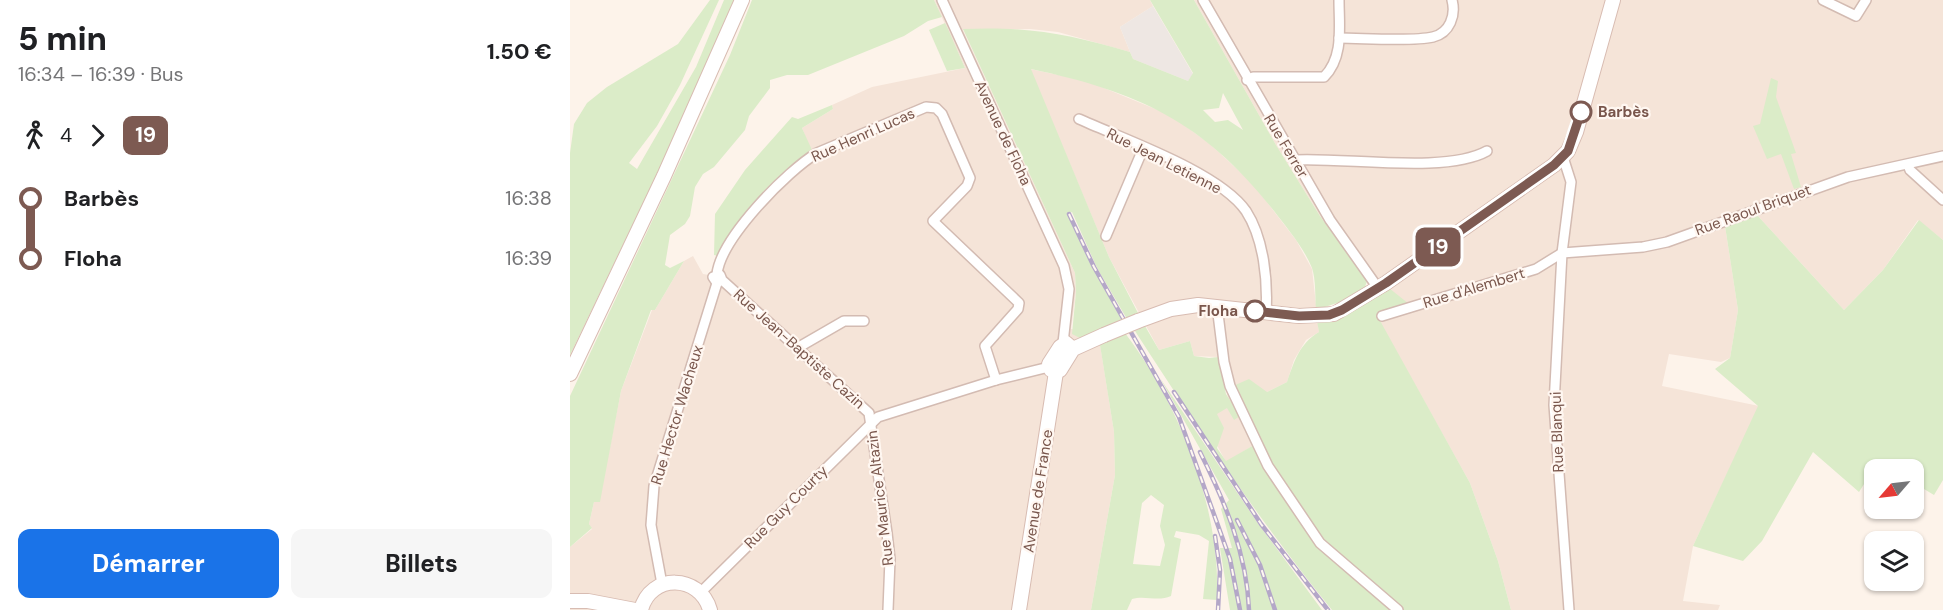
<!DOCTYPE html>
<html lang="fr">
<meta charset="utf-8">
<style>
:root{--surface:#fff;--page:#f6f6f6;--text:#202124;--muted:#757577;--accent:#1a73e8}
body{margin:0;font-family:"DM Sans",sans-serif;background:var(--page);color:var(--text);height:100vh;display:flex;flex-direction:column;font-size:22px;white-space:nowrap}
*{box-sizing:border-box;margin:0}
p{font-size:20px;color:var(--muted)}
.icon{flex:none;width:33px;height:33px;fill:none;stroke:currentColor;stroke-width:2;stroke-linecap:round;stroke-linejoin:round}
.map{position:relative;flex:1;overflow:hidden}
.drawer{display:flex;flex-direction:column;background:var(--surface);width:570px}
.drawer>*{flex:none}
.badge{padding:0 12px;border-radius:9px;font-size:21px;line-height:39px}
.needle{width:39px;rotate:242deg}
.buttons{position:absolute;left:1294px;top:459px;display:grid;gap:12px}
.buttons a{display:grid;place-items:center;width:60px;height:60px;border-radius:12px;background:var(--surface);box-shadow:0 2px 4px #0004;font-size:30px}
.map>.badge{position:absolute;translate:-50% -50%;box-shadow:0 0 0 3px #fff}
.legs{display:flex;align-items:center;gap:9px;height:66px;padding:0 18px;font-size:20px}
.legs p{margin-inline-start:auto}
.headline{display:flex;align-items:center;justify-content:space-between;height:102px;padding:0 18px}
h1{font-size:33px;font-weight:800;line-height:45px}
.cta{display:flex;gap:12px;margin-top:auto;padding:12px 18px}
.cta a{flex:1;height:69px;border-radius:12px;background:var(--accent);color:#fff;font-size:24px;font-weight:800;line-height:69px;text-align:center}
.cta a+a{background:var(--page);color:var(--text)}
ul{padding:0 18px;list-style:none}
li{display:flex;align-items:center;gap:21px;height:60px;font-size:22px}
li i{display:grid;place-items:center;width:9px;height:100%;margin:0 8px;background:currentColor}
li i::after{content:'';width:15px;height:15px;margin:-8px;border:4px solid;border-radius:50%;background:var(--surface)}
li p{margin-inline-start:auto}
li:first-child i{background:linear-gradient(#0000 50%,currentColor 0)}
li:last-child i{background:linear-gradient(currentColor 50%,#0000 0)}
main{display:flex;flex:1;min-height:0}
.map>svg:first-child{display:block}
.residential{fill:#f5e4d8}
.industrial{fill:#eee7e3}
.green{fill:#dbecc8;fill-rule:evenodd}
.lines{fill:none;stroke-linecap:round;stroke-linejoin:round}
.street-casing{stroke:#d3bbb2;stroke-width:12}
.secondary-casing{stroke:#d8bcb2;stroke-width:16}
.street{stroke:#fff;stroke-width:9}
.secondary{stroke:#fff;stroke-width:14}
.rail-casing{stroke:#b4a7c8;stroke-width:4.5}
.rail{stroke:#fff7f1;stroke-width:2;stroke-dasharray:7;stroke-linecap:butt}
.secondary-bridge-casing{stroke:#d8bcb2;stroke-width:16;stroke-linecap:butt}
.secondary-bridge{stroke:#fff;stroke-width:14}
.line-1-casing{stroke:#fff;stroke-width:14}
.line-1{stroke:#7d5a52;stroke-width:9}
.stop-1-dot{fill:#fff;stroke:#7d5a52;stroke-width:3}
.labels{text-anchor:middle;stroke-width:4.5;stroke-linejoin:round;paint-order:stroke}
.stop-label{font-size:15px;font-weight:bold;fill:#79564c;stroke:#fff7f1;text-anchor:start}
.street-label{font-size:15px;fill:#79564c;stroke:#fff7f1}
</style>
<main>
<section class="drawer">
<div class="headline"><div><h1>5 min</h1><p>16:34 – 16:39 · Bus</p></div><b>1.50 €</b></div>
<div class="legs"><svg class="icon" aria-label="walk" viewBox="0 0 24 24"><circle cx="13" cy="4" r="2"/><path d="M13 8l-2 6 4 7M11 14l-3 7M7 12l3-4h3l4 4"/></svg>4<svg class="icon" aria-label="forward" viewBox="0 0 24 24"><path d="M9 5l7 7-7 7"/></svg><b class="badge" style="background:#7d5a52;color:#fff">19</b></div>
<ul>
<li><i style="color:#7d5a52"></i><b>Barbès</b><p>16:38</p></li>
<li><i style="color:#7d5a52"></i><b>Floha</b><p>16:39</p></li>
</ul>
<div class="cta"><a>Démarrer</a><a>Billets</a></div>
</section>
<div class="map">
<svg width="1373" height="610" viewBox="0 0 1373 610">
<rect width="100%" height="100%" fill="#fdf3ea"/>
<g class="residential">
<path d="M364,0H580L583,6L550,27L560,52L488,32L460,29L393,30L505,273L506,292L501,329L528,332L544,432L545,475L521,610H0V547L22,529L19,524L24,502H29L51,391L82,310H85L114,261L123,256L133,274L139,275L162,229L175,212L225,161L241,150L232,128L263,109L262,105L302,87L395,68Z"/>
<path d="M624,0H1373V240L1348,220L1313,270L1274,310L1187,215L1155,226L1168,310L1160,358L1151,362L1099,354L1092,386L1189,406L1123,546L1113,601L1150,605L1148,610H941L928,561L900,483L811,324L808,316L806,296L750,216L706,145Z"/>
<path d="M460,69L517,81L600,115L640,144L683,184L726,240L742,269L749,332L736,340L724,360L717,382L697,392L684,445L656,462L629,412L658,398L648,357L624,356L620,341L589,350L539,257Z"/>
</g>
<path class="industrial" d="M583,6L623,74L618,81L563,59L560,52L550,27Z"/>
<g class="green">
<path d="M140,0H149L110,85L87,126L59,163L67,169L126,67L154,0H167L120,106L0,355V153L4,124L17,103L37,87L108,44Z"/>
<path d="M182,0H364L372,17L358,21L334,36L238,75H217L200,80V88L179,116L175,130L144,167L133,174L125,187L120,216L115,224L100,235L95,265L100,268L114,261L85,310H81L51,391L30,502H24L19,524L22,528L0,547V396L160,55Z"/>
<path d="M580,0H624L706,145L750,216L797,281L795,287L786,294L819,288L839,304L813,311L808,317L900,483L928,561L941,610H832C804,585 771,562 747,534C711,493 685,435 663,386L679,379L697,392L717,382C724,362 729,344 749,332L747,321L780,311L773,301L746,310C745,297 746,280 742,268C734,248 717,228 704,211C634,122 569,92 461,69L539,257L568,313L557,319L527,268L502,212L498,214L531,283L553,321L512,339L502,334L506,292L505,273L393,29C457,26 499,34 560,52L563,59L618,81L623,73ZM653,93L673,130L658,120L645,122L633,110L649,108Z"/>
<path d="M375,23L378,29L395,68L377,71L359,30Z"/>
<path d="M1201,78L1208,81L1206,97L1226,153L1221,154L1231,187L1224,189L1211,154L1197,159L1183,126L1190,124Z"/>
<path d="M262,105L263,109L232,128L242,150C203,177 169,214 148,256L144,255L145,214L175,170L222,117L228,119Z"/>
<path d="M1187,215L1274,310L1313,270L1349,220L1373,240V480L1364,495L1344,483V470L1321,469L1308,462L1289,492L1243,452L1192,541L1173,561L1123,546L1188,406L1145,369L1160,358L1168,310L1155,226Z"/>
<path d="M575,326L589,350L620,341L624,356L639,358L648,357L656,394L670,416L664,420L657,408L647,414L654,428L647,448L656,461L684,445L694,468L747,546L820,610H762C690,522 627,427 565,331Z"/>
<path d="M555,333C610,406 651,508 647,600L633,599L639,541L629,535L606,531L604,537L611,539L601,596C588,602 575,595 562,599L557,610H521L545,475L544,432L530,345ZM581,495L594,505L590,526L595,545L590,566L563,564L572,503Z"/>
<path d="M590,378L687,522L752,610H660L650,548H662L651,509L659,500Z"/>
</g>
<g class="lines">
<defs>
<g id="street">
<path d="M372,0L494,266L499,289L493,343"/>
<path d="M633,0L760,220L808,288"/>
<path d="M1253,0L1286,16L1296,0"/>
<path d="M769,38C793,38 842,42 863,37C880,33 886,15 882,0"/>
<path d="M677,80L683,77H754C774,57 769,27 769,0"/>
<path d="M509,119C553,139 649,172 676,211C694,239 698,281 696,313"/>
<path d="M993,157L1001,182L992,253L984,405L999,610"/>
<path d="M725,160C775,157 876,174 917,151"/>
<path d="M1338,165L1340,170L1373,200"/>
<path d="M536,236L573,149"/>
<path d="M992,253L1073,247L1097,242L1278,177L1373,156"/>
<path d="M147,274C151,238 217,171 247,153L356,107L366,108L372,114L400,178L397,186L363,221L449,303L448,309L415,346L426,380"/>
<path d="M152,280L147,283L143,277L150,275L152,280L299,413L317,533L320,559L318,610"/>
<path d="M647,306L654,362L660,386L698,466L750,543L828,610"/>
<path d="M812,316L966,269L992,253"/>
<path d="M229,347L274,321H294"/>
<path d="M92,584L81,525L84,486L147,283"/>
<path d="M131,592L308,417L426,380L479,367"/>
</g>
<g id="secondary">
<path d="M568,321L601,309L628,305L729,316L764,314L816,283L984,165L998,151L1006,132L1043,0"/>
<path d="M486,372L490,370L503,349L534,335"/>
<path d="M486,372L481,370L479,364L490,347L496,343L503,349"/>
<path d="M0,374L94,176L172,0"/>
<path d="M0,601H18L65,610"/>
<path d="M71,610C80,573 130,574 140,610"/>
<path d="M449,610L486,372"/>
</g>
</defs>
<use href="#street" class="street-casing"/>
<use href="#secondary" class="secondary-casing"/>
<use href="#street" class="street"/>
<use href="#secondary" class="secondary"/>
<defs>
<g id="rail">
<path d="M499,214L524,267L609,417L660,559L670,610"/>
<path d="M604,392L691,524L758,610"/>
<path d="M630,452C655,502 677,554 679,610"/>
<path d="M667,520L690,565L705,610"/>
<path d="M645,536L650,570L648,610"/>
</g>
</defs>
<use href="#rail" class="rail-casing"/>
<use href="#rail" class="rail"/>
<defs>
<path id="secondary-bridge" d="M534,335L568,321"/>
</defs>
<use href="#secondary-bridge" class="secondary-bridge-casing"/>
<use href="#secondary-bridge" class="secondary-bridge"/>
</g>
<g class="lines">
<defs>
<path id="line-1" d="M685,311L729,316L759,315L772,310L816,283L984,165L998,151L1011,112"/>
</defs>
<use href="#line-1" class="line-1-casing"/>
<use href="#line-1" class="line-1"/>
</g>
<g class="stop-1-dot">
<circle cx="1011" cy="112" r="10"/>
<circle cx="685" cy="311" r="10"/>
</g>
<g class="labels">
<g class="stop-label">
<text x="1028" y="117">Barbès</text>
<text x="668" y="316" text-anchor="end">Floha</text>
</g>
<g class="street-label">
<text transform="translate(433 133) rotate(65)" y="5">Avenue de Floha</text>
<text transform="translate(293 135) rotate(-24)" y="5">Rue Henri Lucas</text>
<text transform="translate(716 146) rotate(59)" y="5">Rue Ferrer</text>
<text transform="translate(594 161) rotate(27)" y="5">Rue Jean Letienne</text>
<text transform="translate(1183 210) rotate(-20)" y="5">Rue Raoul Briquet</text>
<text transform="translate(904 288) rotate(-17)" y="5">Rue d'Alembert</text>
<text transform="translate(229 349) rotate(42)" y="5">Rue Jean-Baptiste Cazin</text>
<text transform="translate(107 415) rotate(-73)" y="5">Rue Hector Wacheux</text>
<text transform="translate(987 432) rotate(-92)" y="5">Rue Blanqui</text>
<text transform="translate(468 491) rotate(-81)" y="5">Avenue de France</text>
<text transform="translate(310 498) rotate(-97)" y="5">Rue Maurice Altazin</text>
<text transform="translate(216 507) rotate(-45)" y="5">Rue Guy Courty</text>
</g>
</g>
</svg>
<div class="buttons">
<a><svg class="needle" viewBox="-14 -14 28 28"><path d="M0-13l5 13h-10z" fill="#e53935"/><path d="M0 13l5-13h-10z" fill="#757577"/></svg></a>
<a><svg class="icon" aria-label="layers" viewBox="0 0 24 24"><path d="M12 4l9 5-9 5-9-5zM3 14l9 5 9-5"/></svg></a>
</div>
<b class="badge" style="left:868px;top:247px;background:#7d5a52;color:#fff">19</b>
</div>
</main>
